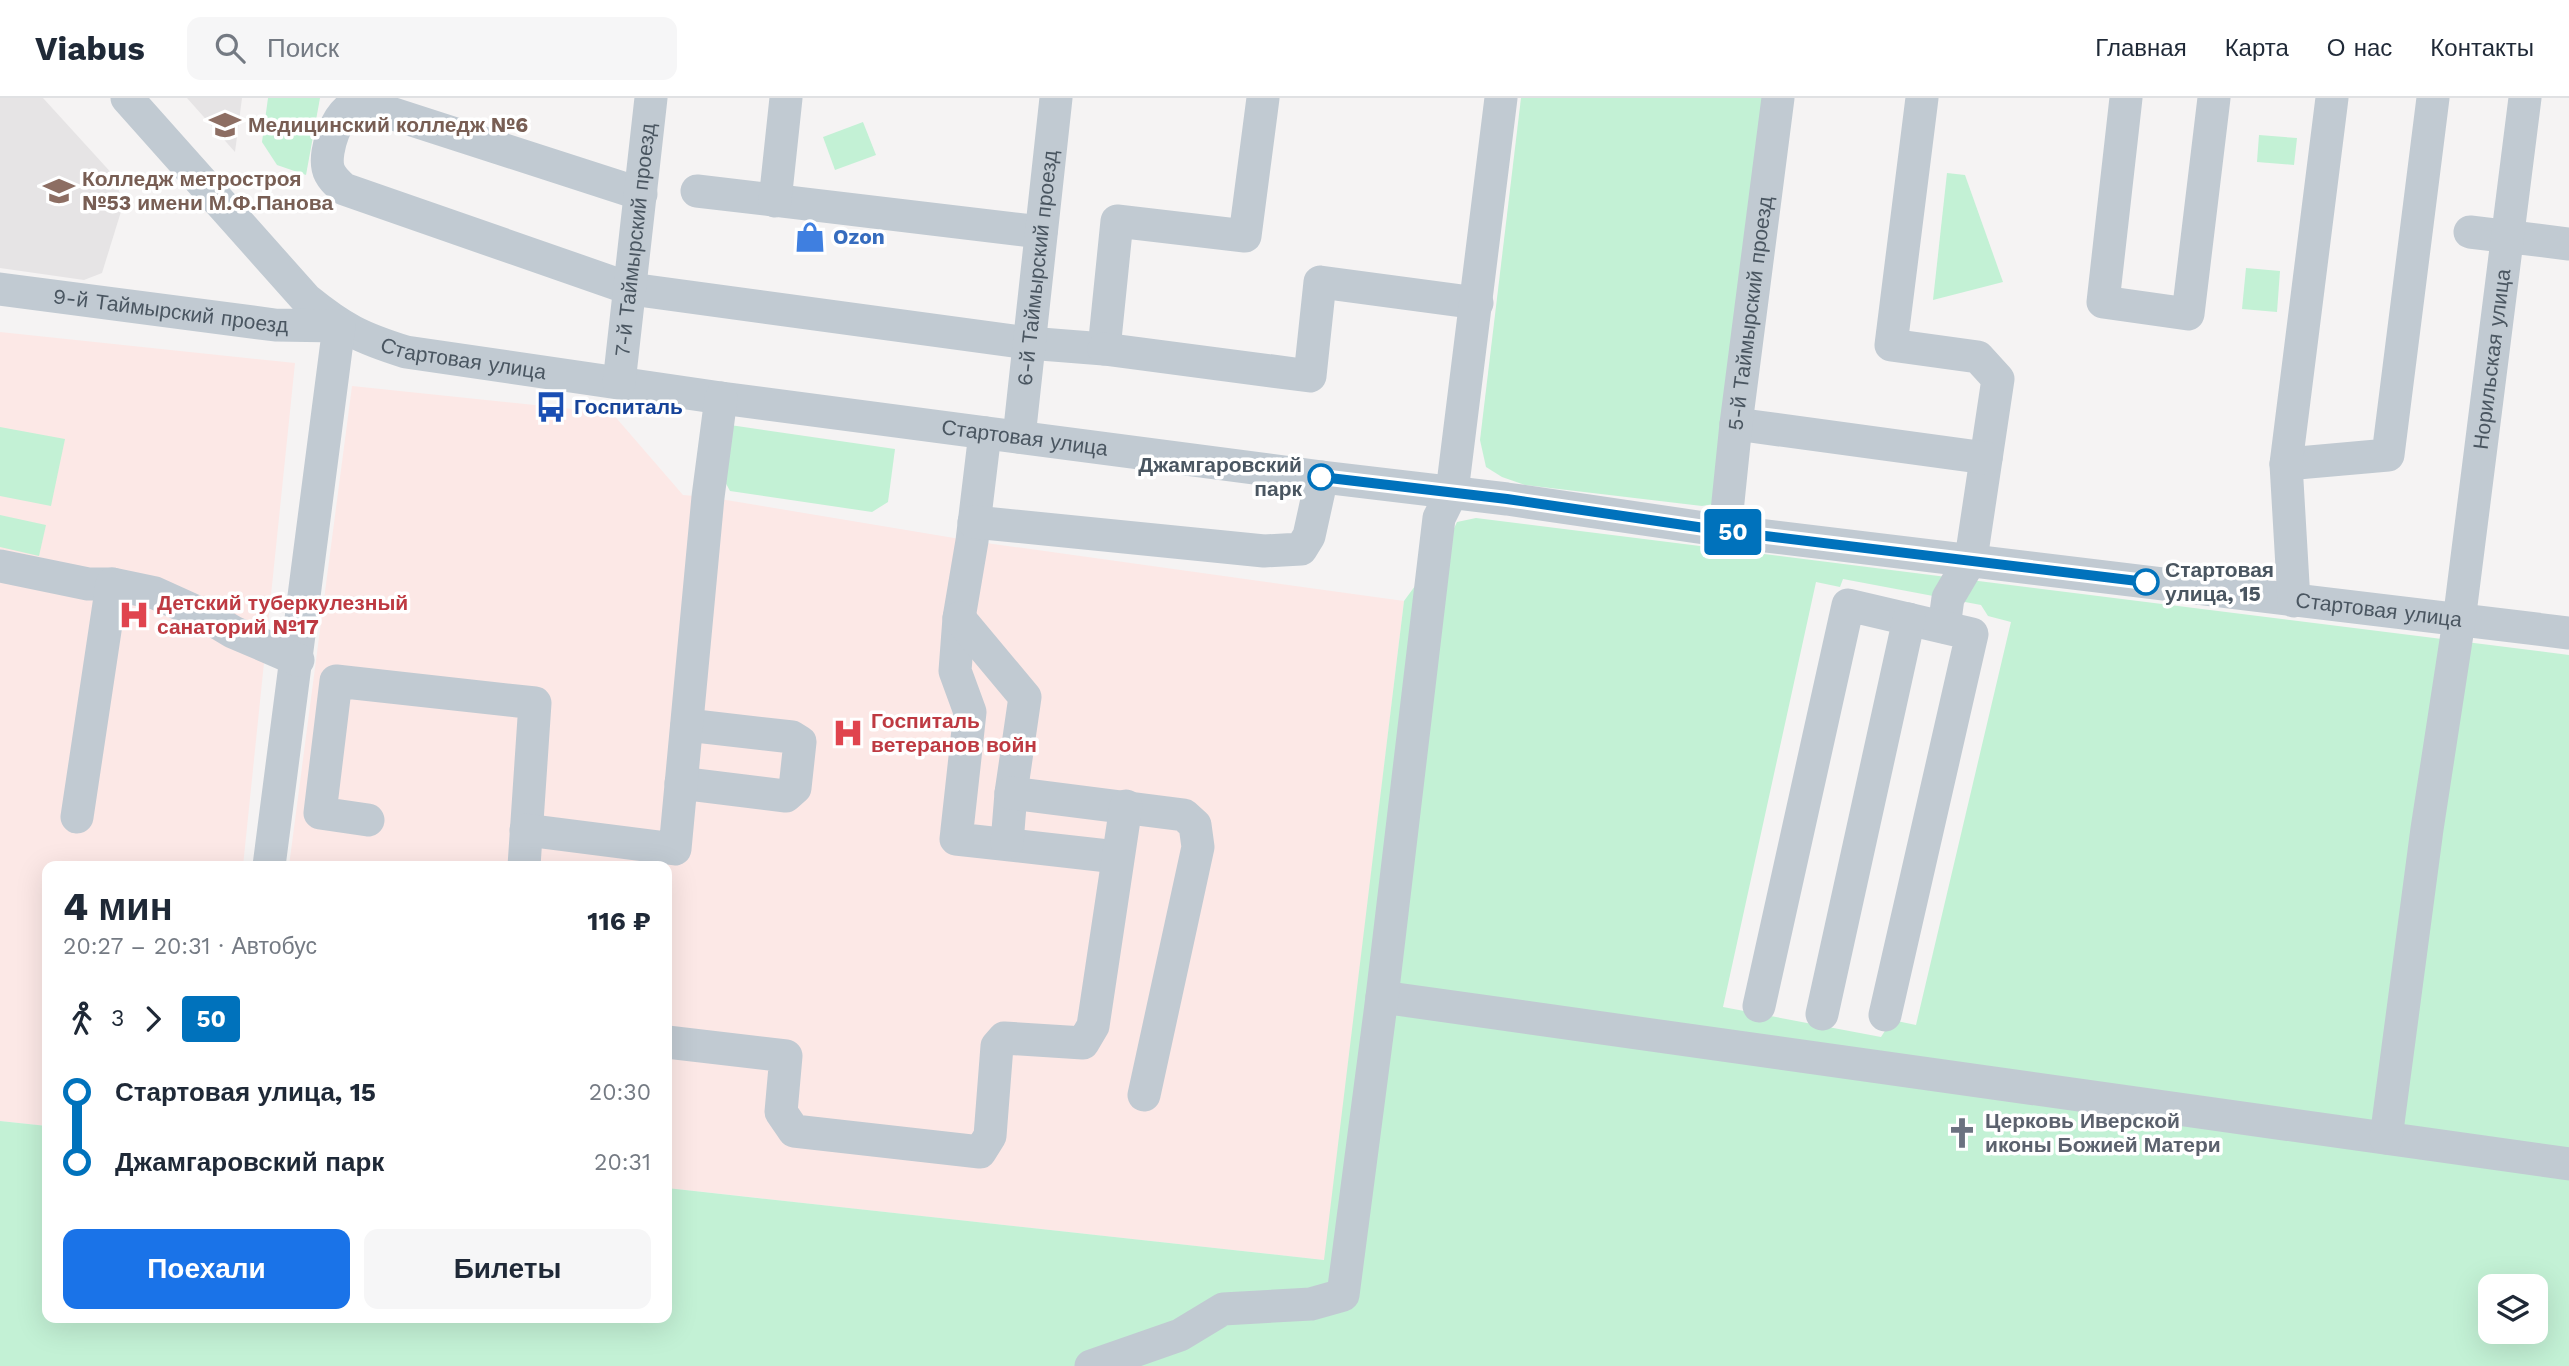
<!DOCTYPE html>
<html lang="ru">
<meta charset="utf-8">
<style>
:root{--surface:#fff;--page:#f6f6f7;--text:#1f2937;--muted:#747a83;--line:#e0e1e3;--accent:#1a73e8}
body{margin:0;font-family:"Work Sans",sans-serif;background:var(--page);color:var(--text);height:100vh;display:flex;flex-direction:column;font-size:26px;white-space:nowrap}
*{box-sizing:border-box;margin:0}
p{font-size:23px;color:var(--muted)}
.icon{flex:none;width:38px;height:38px;fill:none;stroke:currentColor;stroke-width:2;stroke-linecap:round;stroke-linejoin:round}
.map{position:relative;flex:1;overflow:hidden}
.drawer{position:absolute;left:42px;top:763px;width:630px;height:462px;display:flex;flex-direction:column;background:var(--surface);border-radius:14px;box-shadow:0 7px 28px #0002}
.drawer>*{flex:none}
.badge{padding:0 14px;border-radius:5px;font-size:24px;line-height:46px}
.buttons{position:absolute;left:2478px;top:1176px;display:grid;gap:14px}
.buttons a{display:grid;place-items:center;width:70px;height:70px;border-radius:14px;background:var(--surface);box-shadow:0 7px 28px #0002;font-size:35px}
.map>.badge{position:absolute;translate:-50% -50%;box-shadow:0 0 0 4px #fff}
.legs{display:flex;align-items:center;gap:10px;height:77px;padding:0 21px;font-size:23px}
.legs p{margin-inline-start:auto}
.headline{display:flex;align-items:center;justify-content:space-between;height:119px;padding:0 21px}
h1{font-size:38px;font-weight:800;line-height:52px}
.action{display:flex;gap:14px;margin-top:auto;padding:14px 21px}
.action a{flex:1;height:80px;border-radius:14px;background:var(--accent);color:#fff;font-size:28px;font-weight:800;line-height:80px;text-align:center}
.action a+a{background:var(--page);color:var(--text)}
ul{padding:0 21px;list-style:none}
li{display:flex;align-items:center;gap:24px;height:70px;font-size:26px}
li i{display:grid;place-items:center;width:10px;height:100%;margin:0 9px;background:currentColor}
li i::after{content:'';width:18px;height:18px;margin:-9px;border:5px solid;border-radius:50%;background:var(--surface)}
li p{margin-inline-start:auto}
li:first-child i{background:linear-gradient(#0000 50%,currentColor 0)}
li:last-child i{background:linear-gradient(currentColor 50%,#0000 0)}
header{display:flex;align-items:center;gap:42px;box-sizing:border-box;height:98px;padding:0 35px;background:var(--surface);border-bottom:2px solid var(--line)}
header strong{font-size:33px}
nav{display:flex;gap:38px;margin-inline-start:auto;font-size:24px}
.search{width:490px;height:63px;background:var(--page);display:flex;align-items:center;gap:18px;box-sizing:border-box;padding:0 24px;border-radius:14px;color:var(--muted);font-size:26px}
.map>svg:first-child{display:block}
.education{fill:#e6e4e5}
.medical{fill:#fce8e6}
.green{fill:#c3f1d5;fill-rule:evenodd}
.lines{fill:none;stroke-linecap:round;stroke-linejoin:round}
.minor{stroke:#c1cad2;stroke-width:33}
.line-1-casing{stroke:#fff;stroke-width:16}
.line-1{stroke:#0072bc;stroke-width:10}
.stop-1-dot{fill:#fff;stroke:#0072bc;stroke-width:3.5}
.labels{text-anchor:middle;stroke-width:7;stroke-linejoin:round;paint-order:stroke}
.education-label{font-size:21px;font-weight:bold;fill:#785e54;stroke:#fff;text-anchor:start}
.shop-label{font-size:21px;font-weight:bold;fill:#366cbe;stroke:#fff;text-anchor:start}
.street-label{font-size:21px;fill:#4a5661;stroke:#fff}
.transit-label{font-size:21px;font-weight:bold;fill:#164399;stroke:#fff;text-anchor:start}
.stop-label{font-size:21px;font-weight:bold;fill:#4a5661;stroke:#fff;text-anchor:end}
.health-label{font-size:21px;font-weight:bold;fill:#be3a42;stroke:#fff;text-anchor:start}
.worship-label{font-size:21px;font-weight:bold;fill:#5b616d;stroke:#fff;text-anchor:start}
</style>
<header>
<strong>Viabus</strong>
<div class="search"><svg class="icon" aria-label="search" viewBox="0 0 24 24"><circle cx="10" cy="10" r="6"/><path d="M15 15l6 6"/></svg>Поиск</div>
<nav><a>Главная</a><a>Карта</a><a>О нас</a><a>Контакты</a></nav>
</header>
<div class="map">
<svg width="2569" height="1268" viewBox="0 0 2569 1268">
<rect width="100%" height="100%" fill="#f5f3f3"/>
<g class="education">
<path d="M0,0H43L115,79L123,107L102,175L84,182L0,170Z"/>
<path d="M187,0H242L235,54Z"/>
</g>
<g class="medical">
<path d="M0,234L295,265L243,768H47V1028L0,1023Z"/>
<path d="M352,288L612,315L683,397L708,399L972,443L1404,503L1325,1162L667,1090V768H289Z"/>
</g>
<g class="green">
<path d="M268,0H320L306,77L277,67L262,44Z"/>
<path d="M1521,0H1771L1714,406L1702,408L1525,387L1502,379L1486,369L1480,342Z"/>
<path d="M863,24L876,57L835,72L823,39Z"/>
<path d="M2259,37L2297,40L2294,67L2257,64Z"/>
<path d="M1947,75L1965,77L2003,184L1933,202Z"/>
<path d="M2246,170L2280,173L2277,214L2242,211Z"/>
<path d="M730,327L895,351L888,404L872,414L730,393L723,380Z"/>
<path d="M0,329L65,341L51,408L0,398Z"/>
<path d="M0,417L46,427L39,458L0,449Z"/>
<path d="M1476,420L2569,557V1268H0V1023L47,1028V1220H667V1090L1324,1162L1404,503L1448,443L1457,424ZM1843,481L1981,507L1988,518L2011,524L1916,927L1892,922L1881,939L1723,909L1816,484L1840,489ZM2490,1188H2536V1234H2490Z"/>
</g>
<g class="lines">
<g class="minor">
<path id="s1" d="M127,0L306,201C343,231 361,240 406,254L721,300L1322,379L1507,401L1725,433L2569,535"/>
<path d="M1922,0L1891,247L1978,259L1998,281L1971,461L1948,500L1944,529"/>
<path d="M2126,0L2103,204L2188,216L2214,0"/>
<path d="M697,93L1041,134"/>
<path d="M641,96L372,9C367,8 360,7 355,8C337,13 324,53 328,70C330,79 337,85 344,91L631,191L1028,245L1104,251L1117,123L1245,138L1263,0"/>
<path d="M775,103L786,0"/>
<path d="M2470,134L2569,146"/>
<path id="s2" d="M0,191L275,227L339,228L269,768"/>
<path d="M1104,251L1310,278L1320,184L1477,205"/>
<path id="s3" d="M619,285L651,0"/>
<path d="M1736,326L1986,360"/>
<path d="M985,335L972,443L959,520L955,573L970,614L956,741L1117,759"/>
<path id="s4" d="M1019,339L1056,0"/>
<path d="M2286,366L2388,357L2433,0"/>
<path d="M974,424L1264,453L1301,451L1309,438L1322,379"/>
<path id="s5" d="M1725,433L1736,326L1778,0"/>
<path d="M0,468L88,486H112"/>
<path d="M2294,503L2286,366L2332,0"/>
<path d="M959,520L1025,599L1011,695L1007,745"/>
<path d="M681,685L786,698L795,690L800,644L792,639L687,627"/>
<path d="M1011,695L1184,717L1195,727L1198,749L1144,997"/>
<path d="M77,719L112,486L155,495L208,519L233,534L298,562"/>
<path d="M368,722L320,715L336,583L535,605L524,768"/>
<path d="M526,732L675,751L708,399L721,300"/>
<path d="M1382,899L2569,1066"/>
<path d="M1759,908L1848,507L1972,536L1885,917"/>
<path d="M1822,916L1909,521"/>
<path d="M667,944L786,958L781,1014L794,1033L980,1054L990,1038L997,948L1004,940L1083,945L1093,928L1126,708"/>
<path id="s6" d="M2386,1040L2427,731L2459,523L2525,0"/>
<path d="M1091,1268L1180,1237L1223,1211L1311,1206L1343,1197L1382,899L1439,420L1452,394L1501,0"/>
</g>
</g>
<g class="lines">
<defs>
<path id="line-1" d="M1321,379L1507,401L1725,433L2146,484"/>
</defs>
<use href="#line-1" class="line-1-casing"/>
<use href="#line-1" class="line-1"/>
</g>
<defs>
<symbol id="university-bare" viewBox="-9 -9 18 18"><path d="M0-5L7-2L0 1L-7-2ZM-4 1L0 2.5L4 1V4Q0 6-4 4Z" fill="#8d6e63" stroke="#fff" stroke-width="2.5" paint-order="stroke"/></symbol>
<symbol id="shop-bare" viewBox="-9 -9 18 18"><path d="M-5-2.5h2.3a2.7 3.5 0 0 1 5.4 0H5L5.5 6h-11ZM-1.5-2.5h3a1.5 2.3 0 0 0-3 0Z" fill="#3f7fe0" stroke="#fff" stroke-width="2.5" paint-order="stroke"/></symbol>
<symbol id="bus-bare" viewBox="-9 -9 18 18"><path d="M-5-6H5V4H4V6H2V4H-2V6H-4V4H-5ZM-3.5-4V0h7V-4ZM-3.5 1.2v1.5H-2V1.2ZM2 1.2v1.5H3.5V1.2Z" fill="#1a4fb4" stroke="#fff" stroke-width="2.5" paint-order="stroke"/></symbol>
<symbol id="hospital-bare" viewBox="-9 -9 18 18"><path d="M-5-5h3v3.5h4V-5h3V5h-3V1.5h-4V5h-3Z" fill="#e0444e" stroke="#fff" stroke-width="2.5" paint-order="stroke"/></symbol>
<symbol id="church-bare" viewBox="-9 -9 18 18"><path d="M-1.2-6h2.4v3.5h3.3v2.4h-3.3V6h-2.4V-.1h-3.3v-2.4h3.3Z" fill="#6b7280" stroke="#fff" stroke-width="2.5" paint-order="stroke"/></symbol>
</defs>
<g fill-rule="evenodd">
<use href="#university-bare" x="203" y="5" width="44" height="44"/>
<use href="#university-bare" x="37" y="71" width="44" height="44"/>
<use href="#shop-bare" x="788" y="117" width="44" height="44"/>
<use href="#bus-bare" x="529" y="287" width="44" height="44"/>
<use href="#hospital-bare" x="112" y="495" width="44" height="44"/>
<use href="#hospital-bare" x="826" y="613" width="44" height="44"/>
<use href="#church-bare" x="1940" y="1013" width="44" height="44"/>
</g>
<g class="stop-1-dot">
<circle cx="1321" cy="379" r="12"/>
<circle cx="2146" cy="484" r="12"/>
</g>
<g class="labels">
<g class="education-label">
<text x="248" y="34">Медицинский колледж №6</text>
<text x="82" y="88">Колледж метростроя<tspan x="82" dy="24">№53 имени М.Ф.Панова</tspan></text>
</g>
<g class="shop-label">
<text x="833" y="146">Ozon</text>
</g>
<g class="street-label">
<text dy="7" stroke="none"><textPath href="#s3" startOffset="144">7-й Таймырский проезд</textPath></text>
<text dy="7" stroke="none"><textPath href="#s4" startOffset="170">6-й Таймырский проезд</textPath></text>
<text dy="7" stroke="none"><textPath href="#s2" startOffset="172">9-й Таймырский проезд</textPath></text>
<text dy="7" stroke="none"><textPath href="#s5" startOffset="219">5-й Таймырский проезд</textPath></text>
<text dy="7" stroke="none"><textPath href="#s1" startOffset="441">Стартовая улица</textPath></text>
<text dy="7" stroke="none"><textPath href="#s6" startOffset="786">Норильская улица</textPath></text>
<text dy="7" stroke="none"><textPath href="#s1" startOffset="1008">Стартовая улица</textPath></text>
<text dy="7" stroke="none"><textPath href="#s1" startOffset="2373">Стартовая улица</textPath></text>
</g>
<g class="transit-label">
<text x="574" y="316">Госпиталь</text>
</g>
<g class="stop-label">
<text x="1302" y="374">Джамгаровский<tspan x="1302" dy="24">парк</tspan></text>
<text x="2165" y="479" text-anchor="start">Стартовая<tspan x="2165" dy="24">улица, 15</tspan></text>
</g>
<g class="health-label">
<text x="157" y="512">Детский туберкулезный<tspan x="157" dy="24">санаторий №17</tspan></text>
<text x="871" y="630">Госпиталь<tspan x="871" dy="24">ветеранов войн</tspan></text>
</g>
<g class="worship-label">
<text x="1985" y="1030">Церковь Иверской<tspan x="1985" dy="24">иконы Божией Матери</tspan></text>
</g>
</g>
</svg>
<div class="buttons">
<a><svg class="icon" aria-label="layers" viewBox="0 0 24 24"><path d="M12 4l9 5-9 5-9-5zM3 14l9 5 9-5"/></svg></a>
</div>
<b class="badge" style="left:1733px;top:434px;background:#0072bc;color:#fff">50</b>
<section class="drawer">
<div class="headline"><div><h1>4 мин</h1><p>20:27 – 20:31 · Автобус</p></div><b>116 ₽</b></div>
<div class="legs"><svg class="icon" aria-label="walk" viewBox="0 0 24 24"><circle cx="13" cy="4" r="2"/><path d="M13 8l-2 6 4 7M11 14l-3 7M7 12l3-4h3l4 4"/></svg>3<svg class="icon" aria-label="forward" viewBox="0 0 24 24"><path d="M9 5l7 7-7 7"/></svg><b class="badge" style="background:#0072bc;color:#fff">50</b></div>
<ul>
<li><i style="color:#0072bc"></i><b>Стартовая улица, 15</b><p>20:30</p></li>
<li><i style="color:#0072bc"></i><b>Джамгаровский парк</b><p>20:31</p></li>
</ul>
<div class="action"><a>Поехали</a><a>Билеты</a></div>
</section>
</div>
